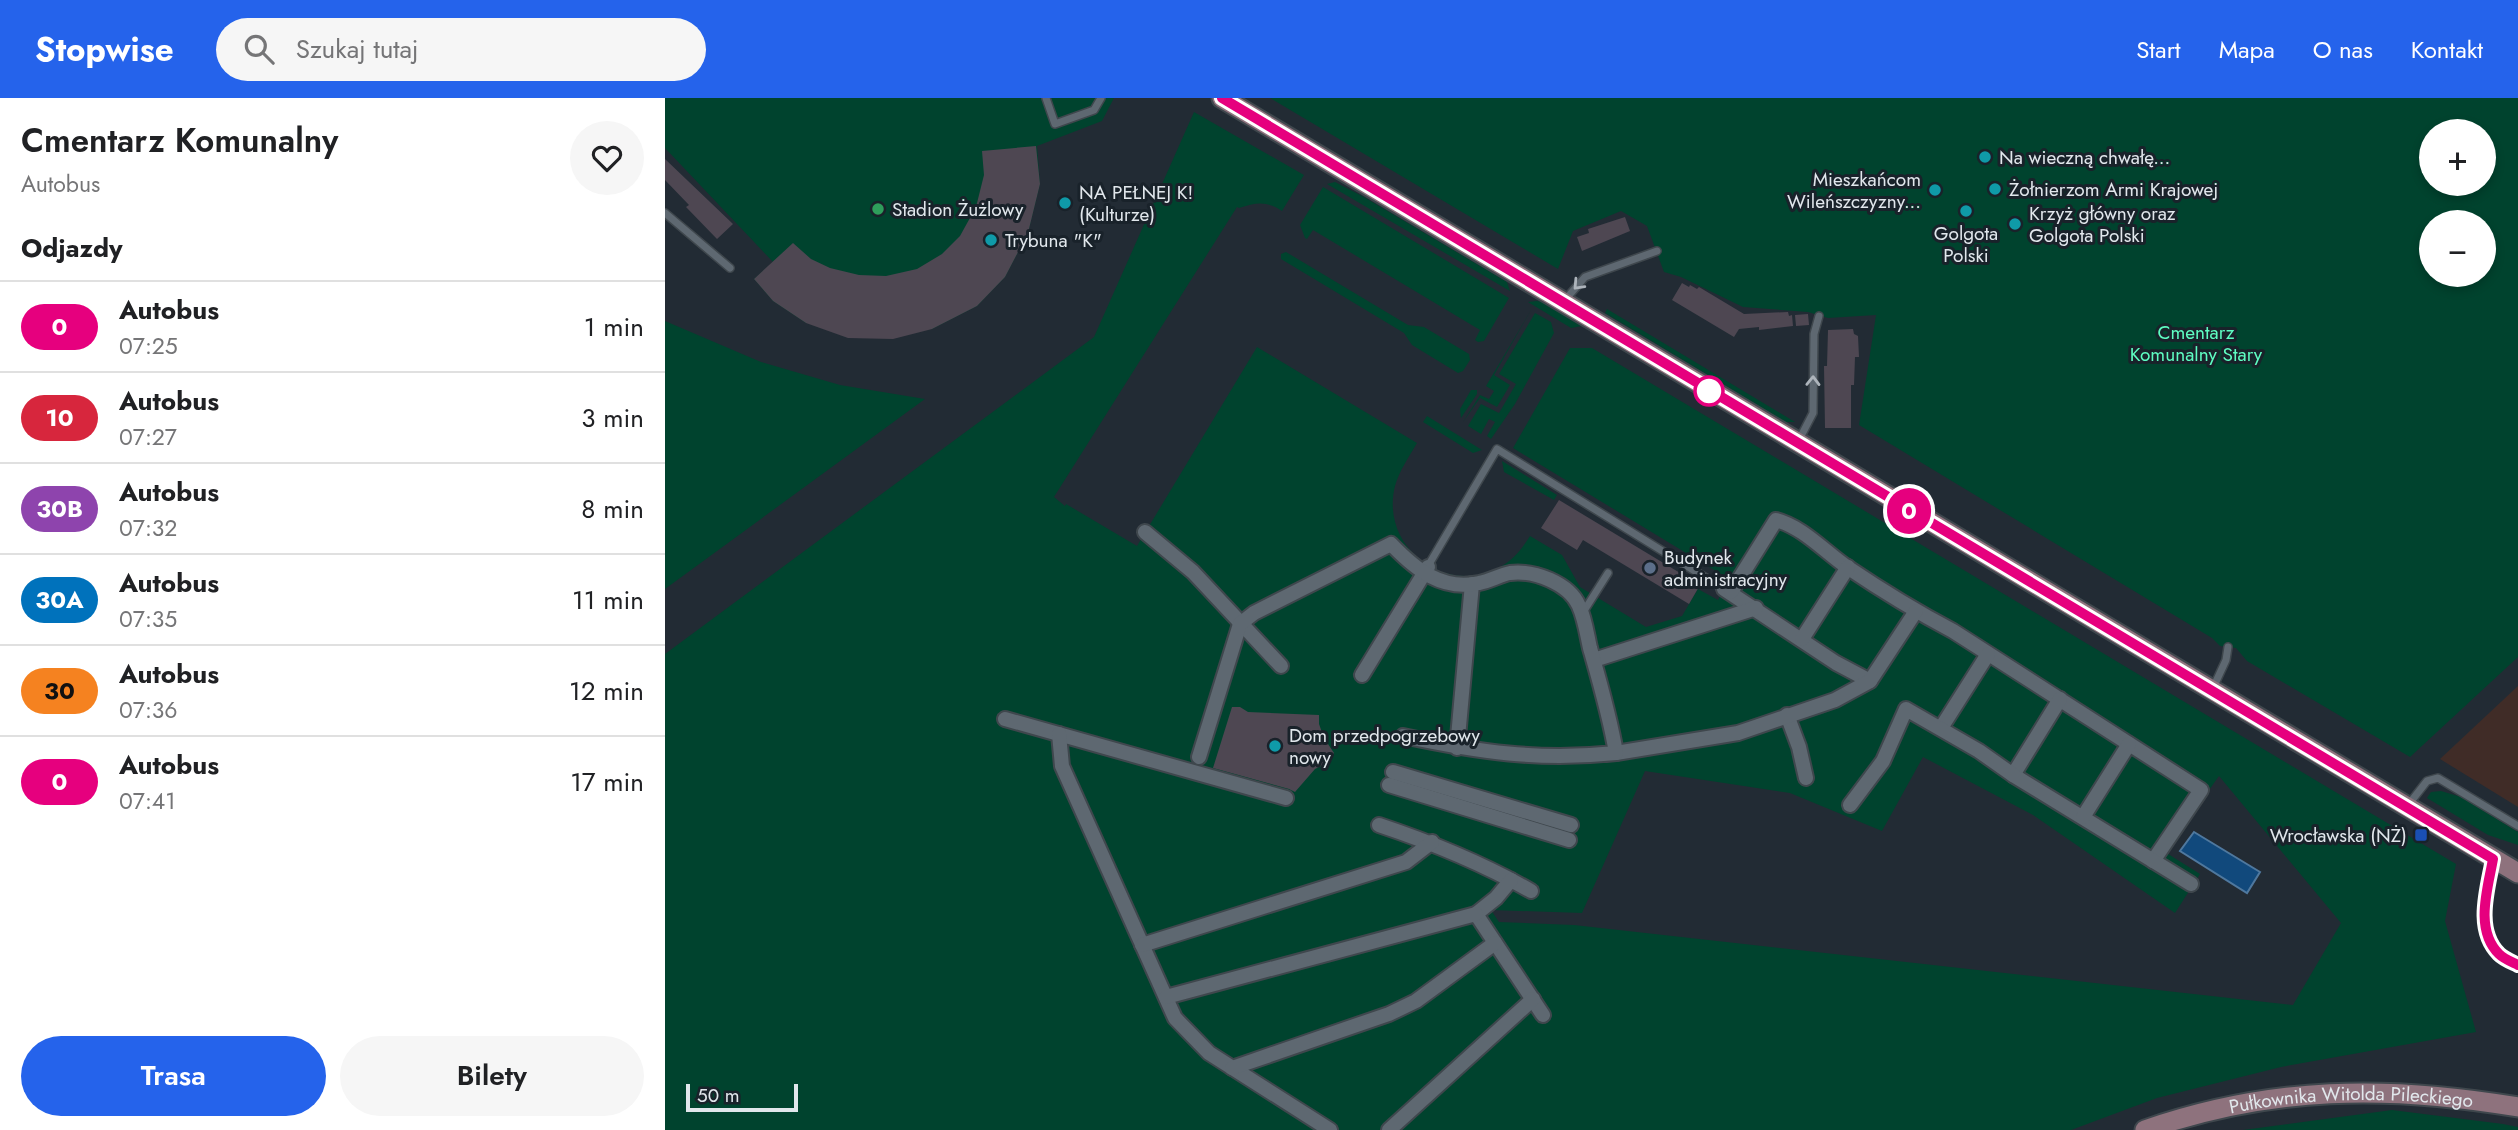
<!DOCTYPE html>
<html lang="pl">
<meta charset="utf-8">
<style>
:root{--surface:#fff;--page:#f6f6f6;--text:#202124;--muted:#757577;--line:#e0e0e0;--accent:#2563eb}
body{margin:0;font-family:Jost,sans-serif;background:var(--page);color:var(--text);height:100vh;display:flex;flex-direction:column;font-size:26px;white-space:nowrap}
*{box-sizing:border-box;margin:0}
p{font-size:23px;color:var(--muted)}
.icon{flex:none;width:38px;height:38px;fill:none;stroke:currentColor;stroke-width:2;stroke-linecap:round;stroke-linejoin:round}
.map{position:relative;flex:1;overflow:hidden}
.details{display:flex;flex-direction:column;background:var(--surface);width:665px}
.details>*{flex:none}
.badge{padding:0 14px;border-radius:23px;font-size:24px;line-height:46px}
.tools{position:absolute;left:1754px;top:21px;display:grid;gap:14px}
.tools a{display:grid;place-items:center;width:77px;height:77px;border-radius:50%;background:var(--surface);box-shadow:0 4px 10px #0003;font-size:35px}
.scale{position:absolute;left:21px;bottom:18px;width:112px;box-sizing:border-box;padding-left:7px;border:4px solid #e1e7ec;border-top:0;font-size:19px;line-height:24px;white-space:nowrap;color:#e1e7ec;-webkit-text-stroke:5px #19222a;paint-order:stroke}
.map>.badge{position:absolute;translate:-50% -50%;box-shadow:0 0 0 4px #fff}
h2{padding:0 21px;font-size:26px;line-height:63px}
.round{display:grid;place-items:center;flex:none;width:74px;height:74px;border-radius:37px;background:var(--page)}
.summary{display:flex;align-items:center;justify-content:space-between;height:119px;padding:0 21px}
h1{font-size:33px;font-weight:600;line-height:52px}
.button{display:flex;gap:14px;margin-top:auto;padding:14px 21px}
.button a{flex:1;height:80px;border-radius:42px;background:var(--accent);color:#fff;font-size:28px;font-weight:600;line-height:80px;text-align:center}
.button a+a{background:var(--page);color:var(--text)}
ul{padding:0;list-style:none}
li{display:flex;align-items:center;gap:21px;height:91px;padding:0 21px;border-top:2px solid var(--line)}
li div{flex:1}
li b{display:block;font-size:26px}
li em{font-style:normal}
li .badge{min-width:77px;font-weight:700;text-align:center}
header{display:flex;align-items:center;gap:42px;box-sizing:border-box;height:98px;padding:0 35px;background:var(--accent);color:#fff}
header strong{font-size:33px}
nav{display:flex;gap:38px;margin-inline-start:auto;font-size:24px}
.search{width:490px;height:63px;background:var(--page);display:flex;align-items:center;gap:18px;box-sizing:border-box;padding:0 24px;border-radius:38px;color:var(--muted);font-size:26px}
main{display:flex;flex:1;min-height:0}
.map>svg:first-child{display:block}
.industrial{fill:#402c27}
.green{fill:#00432e;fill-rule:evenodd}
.water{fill:#11497c;stroke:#4f789e;stroke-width:2}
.building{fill:#4e4752}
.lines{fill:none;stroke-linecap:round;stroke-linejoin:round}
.lane-casing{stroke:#3f474d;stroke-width:10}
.street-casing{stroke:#3f474d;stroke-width:18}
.secondary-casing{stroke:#3f474d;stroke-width:23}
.lane{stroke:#5e6871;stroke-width:7}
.street{stroke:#5e6871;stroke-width:14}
.secondary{stroke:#8e727d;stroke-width:19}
.oneway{stroke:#adb4bb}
.line-casing{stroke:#fff;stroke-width:16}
.line{stroke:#e6007e;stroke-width:10}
.culture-dot{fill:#0f9aa8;stroke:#19222a;stroke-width:2.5}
.leisure-dot{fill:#2e9e5b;stroke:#19222a;stroke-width:2.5}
.stop-dot{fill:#fff;stroke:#e6007e;stroke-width:3.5}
.service-dot{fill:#5c6f8a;stroke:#19222a;stroke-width:2.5}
.transit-dot{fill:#1a4fb4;stroke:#19222a;stroke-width:2.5}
.labels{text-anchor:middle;stroke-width:6;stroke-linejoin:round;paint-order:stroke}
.poi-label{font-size:19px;fill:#e1e7ec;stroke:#19222a;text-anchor:start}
.park-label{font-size:19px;fill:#5efdc2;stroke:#19222a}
.street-label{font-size:19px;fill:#e1e7ec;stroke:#19222a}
</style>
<header>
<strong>Stopwise</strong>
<div class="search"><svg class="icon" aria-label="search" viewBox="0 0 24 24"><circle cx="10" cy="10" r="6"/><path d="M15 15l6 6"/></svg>Szukaj tutaj</div>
<nav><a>Start</a><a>Mapa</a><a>O nas</a><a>Kontakt</a></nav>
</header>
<main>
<section class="details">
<div class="summary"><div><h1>Cmentarz Komunalny</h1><p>Autobus</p></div><a class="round"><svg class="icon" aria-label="heart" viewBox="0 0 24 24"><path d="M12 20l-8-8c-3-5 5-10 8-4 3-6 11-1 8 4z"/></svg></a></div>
<h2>Odjazdy</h2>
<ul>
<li><span class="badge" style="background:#e6007e;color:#fff">0</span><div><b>Autobus</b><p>07:25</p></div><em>1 min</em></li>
<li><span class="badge" style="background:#d7263d;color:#fff">10</span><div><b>Autobus</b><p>07:27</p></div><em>3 min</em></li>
<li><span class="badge" style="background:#8e44ad;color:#fff">30B</span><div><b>Autobus</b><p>07:32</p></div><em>8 min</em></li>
<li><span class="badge" style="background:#0072bc;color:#fff">30A</span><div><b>Autobus</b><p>07:35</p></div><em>11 min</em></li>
<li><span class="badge" style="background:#f58220;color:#111">30</span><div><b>Autobus</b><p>07:36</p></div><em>12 min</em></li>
<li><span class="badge" style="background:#e6007e;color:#fff">0</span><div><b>Autobus</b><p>07:41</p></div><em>17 min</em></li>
</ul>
<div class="button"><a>Trasa</a><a>Bilety</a></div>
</section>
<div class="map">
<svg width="1853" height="1032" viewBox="0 0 1853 1032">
<rect width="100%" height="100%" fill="#222b34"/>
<path class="industrial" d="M1853,588V709L1775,661Z"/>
<g class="green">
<path d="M0,0H449L437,23L372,48L375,86L363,135L340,179L312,208L267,231L141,225L108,203L89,181L108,164L0,50Z"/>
<path d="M605,0H1853V559L1745,659L1582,563L1571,550L1555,548L1547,540L1194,327L1211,217L1163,220L1143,214L1078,209L1016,179L999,174L982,128L956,113L908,133L893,171ZM1766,33H1818V86H1766ZM1766,124H1818V177H1766Z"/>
<path d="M529,14L639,77L617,113C601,103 592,104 574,110L572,109L389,399L400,408L401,406L472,448L592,249L752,345C744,359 734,373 730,388C714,452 786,502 840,466C851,459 858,449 865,438L897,457L915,489L981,529L1017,518L1033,491L1053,502L1064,481L848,350L905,250H927L1791,766L1780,823L1811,934L1616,969L1492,1000L1406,1032H0V556L429,239ZM1258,659L1368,717L1510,815L1535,776L1500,754L1554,678L1676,825L1628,907L909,827L834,824L826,812L917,815L980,673L1125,695L1217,733Z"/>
<path d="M670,84L699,99L832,178L842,184L845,193L662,86Z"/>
<path d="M658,89L844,200L819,243L813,244L810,242L815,232L648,132L642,141L640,140L635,127Z"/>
<path d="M621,154L743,227L759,229L804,256L805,262L798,273L793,275L747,247L739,235L616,161V156Z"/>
<path d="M872,203L877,204L917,228L906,230L863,204Z"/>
<path d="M942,211L1130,324H1121L940,215Z"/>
<path d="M866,212L829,277L845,287L832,309L815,300L798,324L815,297L824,301L829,293L821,288Z"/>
<path d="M870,215L886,224L889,235L850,306L826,341L822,338L830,324L824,321L816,336L803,328L816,306L834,315L851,286L834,276Z"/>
<path d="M0,223L96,264L175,287L260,301L0,491Z"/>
<path d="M806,292H812V296L796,320L795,311Z"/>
<path d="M762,318L817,352L808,355L758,324Z"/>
<path d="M837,363L892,397L889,402L839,374Z"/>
<path d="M1776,693L1796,699L1853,734V747L1823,737L1762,700L1766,694Z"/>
<path d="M1727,1012L1838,1026L1853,1029V1032H1578Z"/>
</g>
<path class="water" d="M1529,734L1595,774L1582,795L1515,753Z"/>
<g class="building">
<path d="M371,48L375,86L363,135L340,179L312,208L267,231L228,241L183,240L141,225L108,203L89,181L128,145L146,161L165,170L194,177L221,178L252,171L277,156L295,138L311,109L319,77L317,53Z"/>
<path d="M0,61L68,126L52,141L21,109L24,107L0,82Z"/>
<path d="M960,119L965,133L917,153L912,139L924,135L923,131Z"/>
<path d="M1017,185L1024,189L1025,187L1032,191L1034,189L1079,216L1123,214L1124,218L1127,217L1128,228L1094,232V229L1074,231L1069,239L1007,202Z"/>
<path d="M1143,216L1144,227L1131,228L1130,217Z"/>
<path d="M1188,231L1189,236L1193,238L1194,259H1190L1189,287H1186V330H1160L1159,268H1162L1163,232Z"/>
<path d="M894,402L1035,487L1024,506L918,442L912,452L876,430Z"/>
<path d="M567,609H575L583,614L654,617V626L659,640L669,655L666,663L650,671L630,694L624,691L548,670Z"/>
</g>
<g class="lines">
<defs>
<g id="lane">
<path d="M381,0L390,26L429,12L436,0"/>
<path d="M0,115L65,170"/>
<path d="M900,202L920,179L992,153"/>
<path d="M1134,342L1148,315L1149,236L1154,218"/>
<path d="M763,468L832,351L1059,491"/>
<path d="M917,516L943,475"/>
<path d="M1548,590L1561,562L1563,549"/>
<path d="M1744,706L1762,683L1773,680L1853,728"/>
<path d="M1828,761C1823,791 1809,832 1834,856C1839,861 1847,864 1853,867"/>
</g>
<g id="street">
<path d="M480,434L528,474L616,568"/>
<path d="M1059,491L1171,565L1205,583"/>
<path d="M1066,494L1111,422C1138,429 1160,454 1182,469C1216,492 1252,514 1288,533L1536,692L1488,763"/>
<path d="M1137,541L1183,469"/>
<path d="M929,562L1091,510"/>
<path d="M697,577L763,469"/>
<path d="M1122,617L1134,649L1141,680"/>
<path d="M340,621L621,700"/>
<path d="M1276,630L1323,556"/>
<path d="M394,636L397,668L510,920L544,955L665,1032"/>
<path d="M792,650L807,486"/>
<path d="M951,655L1073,635L1170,602L1205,583L1251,513"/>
<path d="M534,659L575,526L589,515L726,446C751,472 777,493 814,485C825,483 835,477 845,475C869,472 904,485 914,508C920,521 922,537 925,550C935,585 945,619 951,655C874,663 813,654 738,638"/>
<path d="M728,674L906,727"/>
<path d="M1348,677L1395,601"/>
<path d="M724,687L904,742"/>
<path d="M1185,707L1218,663L1241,611L1314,653L1348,677L1526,786"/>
<path d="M1418,719L1464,646"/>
<path d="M714,727C768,745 817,765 866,793"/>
<path d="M846,782L831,800L811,816L878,917"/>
<path d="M477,847L741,764L767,744"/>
<path d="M501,899L811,816"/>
<path d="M567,970L724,916L751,903L830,845"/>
<path d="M724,1032L868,901"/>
</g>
<g id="secondary">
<path d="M557,0L1853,775"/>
<path id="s1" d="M1480,1032C1606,988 1723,987 1853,1009"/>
</g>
</defs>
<use href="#lane" class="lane-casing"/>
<use href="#street" class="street-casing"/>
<use href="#secondary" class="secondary-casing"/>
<use href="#lane" class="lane"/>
<use href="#street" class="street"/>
<use href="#secondary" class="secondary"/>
</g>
<defs><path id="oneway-chevron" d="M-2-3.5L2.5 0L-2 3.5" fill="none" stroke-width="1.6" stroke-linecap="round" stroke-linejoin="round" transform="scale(1.75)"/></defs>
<g class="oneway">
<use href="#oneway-chevron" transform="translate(913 187) rotate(133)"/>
<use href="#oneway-chevron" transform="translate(1148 283) rotate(-89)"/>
</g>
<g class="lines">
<defs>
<path id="line" d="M557,0L1828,761C1823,790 1809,831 1834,856C1839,861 1847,864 1853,867"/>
</defs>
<use href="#line" class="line-casing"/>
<use href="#line" class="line"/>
</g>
<g class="culture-dot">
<circle cx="1320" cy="59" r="7"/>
<circle cx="1330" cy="91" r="7"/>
<circle cx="1270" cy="92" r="7"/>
<circle cx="400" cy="105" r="7"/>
<circle cx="1301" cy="113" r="7"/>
<circle cx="1350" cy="126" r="7"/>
<circle cx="326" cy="142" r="7"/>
<circle cx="610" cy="648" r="7"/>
</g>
<circle class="leisure-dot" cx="213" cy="111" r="7"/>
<circle class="stop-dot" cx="1044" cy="293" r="14"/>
<circle class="service-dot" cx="985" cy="470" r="7"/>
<rect class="transit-dot" x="1749" y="730" width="14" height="14" rx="3.5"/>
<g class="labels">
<g class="poi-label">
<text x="1334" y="66">Na wieczną chwałę...</text>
<text x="1256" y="88" text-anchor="end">Mieszkańcom<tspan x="1256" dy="22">Wileńszczyzny...</tspan></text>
<text x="1344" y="98">Żołnierzom Armi Krajowej</text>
<text x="414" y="101">NA PEŁNEJ K!<tspan x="414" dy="22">(Kulturze)</tspan></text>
<text x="227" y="118">Stadion Żużlowy</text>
<text x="1364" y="122">Krzyż główny oraz<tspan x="1364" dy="22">Golgota Polski</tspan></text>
<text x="1301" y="142" text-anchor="middle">Golgota<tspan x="1301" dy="22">Polski</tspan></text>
<text x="340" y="149">Trybuna "K"</text>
<text x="999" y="466">Budynek<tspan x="999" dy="22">administracyjny</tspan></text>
<text x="624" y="644">Dom przedpogrzebowy<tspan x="624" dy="22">nowy</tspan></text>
<text x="1742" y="744" text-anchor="end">Wrocławska (NŻ)</text>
</g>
<g class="park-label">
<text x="1531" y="241">Cmentarz<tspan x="1531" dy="22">Komunalny Stary</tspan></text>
</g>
<g class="street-label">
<text dy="7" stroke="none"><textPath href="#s1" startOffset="210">Pułkownika Witolda Pileckiego</textPath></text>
</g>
</g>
</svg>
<div class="tools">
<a>+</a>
<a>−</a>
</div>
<div class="scale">50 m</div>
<b class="badge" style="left:1244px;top:413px;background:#e6007e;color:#fff">0</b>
</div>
</main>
